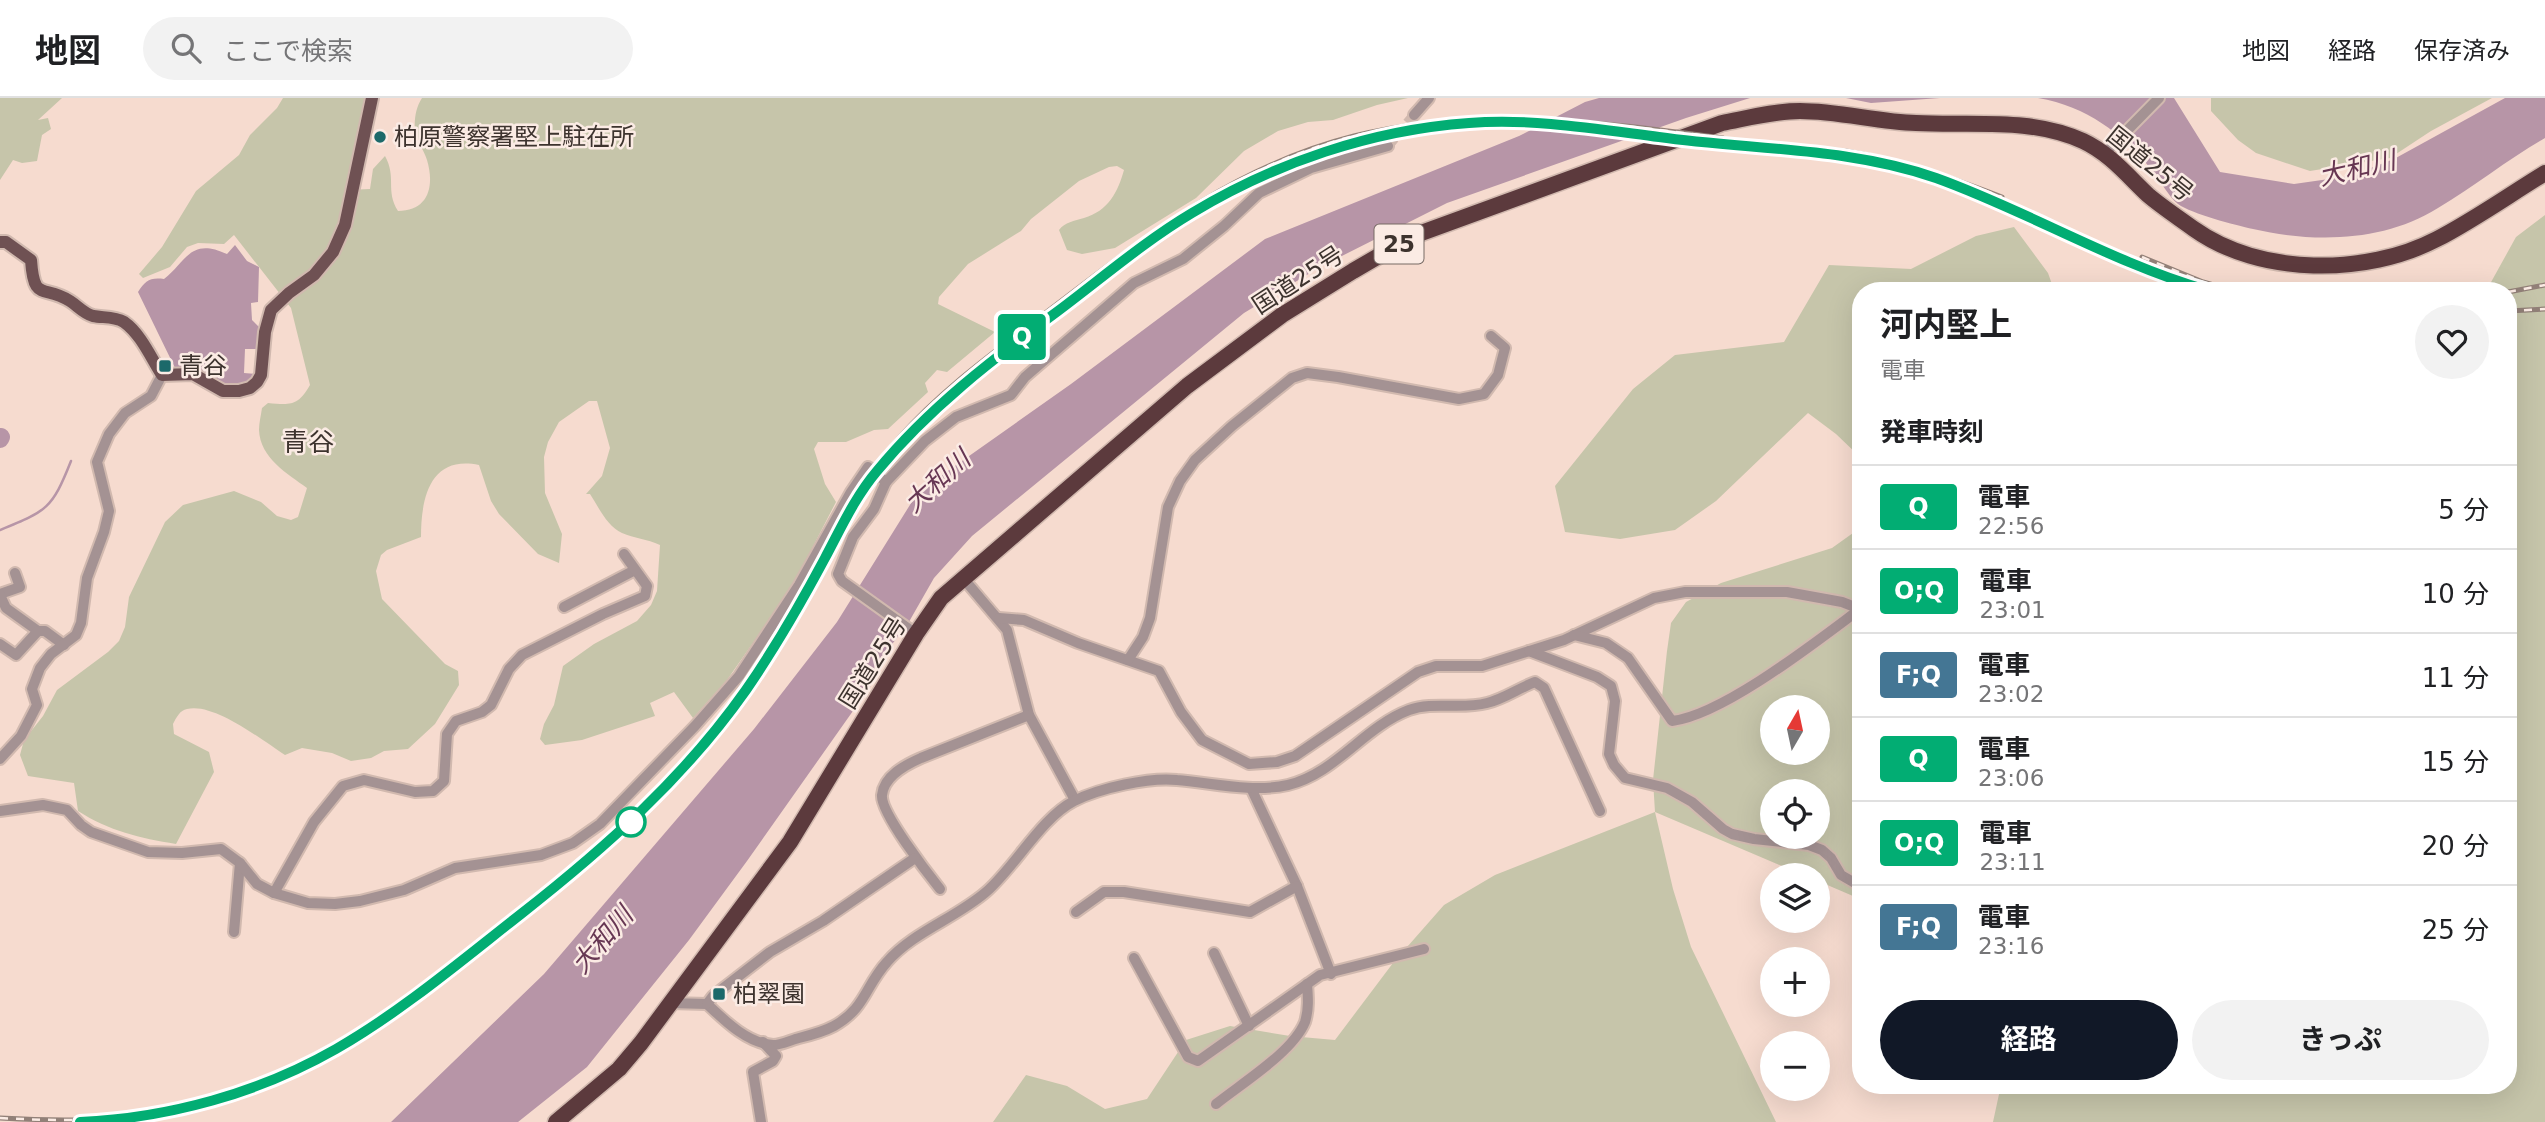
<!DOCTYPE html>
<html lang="ja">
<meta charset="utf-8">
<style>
:root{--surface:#fff;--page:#f2f2f2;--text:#202124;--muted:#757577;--line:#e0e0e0;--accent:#111827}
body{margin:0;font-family:"DejaVu Sans","Noto Sans JP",sans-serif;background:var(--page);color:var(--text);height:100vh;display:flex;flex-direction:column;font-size:26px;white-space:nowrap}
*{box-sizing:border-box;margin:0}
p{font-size:23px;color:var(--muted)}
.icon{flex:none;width:38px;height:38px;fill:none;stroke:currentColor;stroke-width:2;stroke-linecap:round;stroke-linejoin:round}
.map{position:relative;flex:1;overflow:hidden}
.panel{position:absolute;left:1852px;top:184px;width:665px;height:812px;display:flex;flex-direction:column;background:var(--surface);border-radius:28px;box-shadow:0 7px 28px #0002}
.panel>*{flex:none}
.badge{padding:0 14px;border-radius:5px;font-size:24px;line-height:46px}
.needle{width:46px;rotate:9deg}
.tools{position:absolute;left:1760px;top:597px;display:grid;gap:14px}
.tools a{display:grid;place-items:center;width:70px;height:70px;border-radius:50%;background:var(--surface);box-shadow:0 7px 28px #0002;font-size:35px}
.map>.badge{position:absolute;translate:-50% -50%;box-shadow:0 0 0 4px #fff}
h2{padding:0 28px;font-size:26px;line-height:63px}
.round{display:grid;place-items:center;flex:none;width:74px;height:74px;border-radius:37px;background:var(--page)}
.summary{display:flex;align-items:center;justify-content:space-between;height:119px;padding:0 28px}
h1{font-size:33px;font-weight:700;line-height:52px}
.button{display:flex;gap:14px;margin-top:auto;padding:14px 28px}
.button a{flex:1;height:80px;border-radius:42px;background:var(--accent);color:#fff;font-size:28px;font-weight:700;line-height:80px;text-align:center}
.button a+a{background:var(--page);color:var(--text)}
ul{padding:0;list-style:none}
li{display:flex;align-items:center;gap:21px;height:84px;padding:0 28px;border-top:2px solid var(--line)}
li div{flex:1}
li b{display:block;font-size:26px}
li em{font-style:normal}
li .badge{min-width:77px;font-weight:700;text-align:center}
header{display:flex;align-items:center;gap:42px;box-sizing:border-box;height:98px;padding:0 35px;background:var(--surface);border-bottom:2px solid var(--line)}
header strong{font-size:33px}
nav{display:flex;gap:38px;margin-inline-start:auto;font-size:24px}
.search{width:490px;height:63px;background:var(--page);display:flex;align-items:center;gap:18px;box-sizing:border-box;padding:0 24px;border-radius:38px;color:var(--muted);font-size:26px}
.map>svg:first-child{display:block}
.green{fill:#c6c5aa;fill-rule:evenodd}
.water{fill:#b795a7}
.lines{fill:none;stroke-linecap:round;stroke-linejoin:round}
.stream{stroke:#b795a7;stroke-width:2.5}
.river{stroke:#b795a7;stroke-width:18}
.minor-tunnel{stroke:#d1b9af;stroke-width:10;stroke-dasharray:10 5;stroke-linecap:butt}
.minor-casing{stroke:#d1b9af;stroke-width:14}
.major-casing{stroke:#d1b9af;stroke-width:16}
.highway-casing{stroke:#d1b9af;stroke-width:19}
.minor{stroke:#a49293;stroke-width:10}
.major{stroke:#6f5153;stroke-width:12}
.highway{stroke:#5c3a3d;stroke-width:16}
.rail-casing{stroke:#928078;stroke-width:5}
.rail{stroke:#fbebe4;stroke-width:2.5;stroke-dasharray:8;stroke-linecap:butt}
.line-casing{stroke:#fff;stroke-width:16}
.line{stroke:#02ad73;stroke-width:10}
.poi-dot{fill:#1c696a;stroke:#fbebe4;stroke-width:2.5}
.stop-dot{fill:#fff;stroke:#02ad73;stroke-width:3.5}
.labels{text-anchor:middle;stroke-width:5;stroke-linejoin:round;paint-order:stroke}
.shield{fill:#fbebe4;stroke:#766a65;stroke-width:2}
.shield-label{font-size:23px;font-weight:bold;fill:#3d332e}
.poi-label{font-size:24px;fill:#3d332e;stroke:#fbebe4;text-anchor:start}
.street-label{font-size:24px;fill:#3d332e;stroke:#fbebe4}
.water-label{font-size:26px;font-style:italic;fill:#673753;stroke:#fbebe4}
.neighbourhood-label{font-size:26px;fill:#3d332e;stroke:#fbebe4}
</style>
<header>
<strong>地図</strong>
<div class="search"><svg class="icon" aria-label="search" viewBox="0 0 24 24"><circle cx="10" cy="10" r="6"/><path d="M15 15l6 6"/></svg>ここで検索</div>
<nav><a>地図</a><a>経路</a><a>保存済み</a></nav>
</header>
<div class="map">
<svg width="2545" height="1024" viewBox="0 0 2545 1024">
<rect width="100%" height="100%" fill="#f6dbcf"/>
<g class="green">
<path d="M0,0H62L38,22L48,20L51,31L42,37L37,63L22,65L13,62L0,82Z"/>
<path d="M283,0H368L347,92L370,91L373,71L385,58C397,80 385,92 398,113C428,113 435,89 427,62C424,52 416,42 415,32C414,21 416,9 422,0H1408L1377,7L1333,22L1308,24L1278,33L1244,53L1196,100L1115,150L1082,156L1067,152L1059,132C1065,124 1074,123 1084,120C1108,113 1118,94 1124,72L1117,68L1109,69L1079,83L1031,121L1021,133L968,166L939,199L938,206L995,234L947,274L937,272L925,285L928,294L888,331L874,332L846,344H818L814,351L825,386L836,404L792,489L727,582L693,620L674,594L650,605L655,618L582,642L545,647L540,641L544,626L554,607L563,568L594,546L637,523L651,507L657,493L660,447C647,441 634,440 622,435C607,428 599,410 590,396H586L602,378L610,350L597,303H589L559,324L548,344L544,359L545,395L562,436L559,465L538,456L499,416L491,403L479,367C430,357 421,400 421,439L387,452L381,457L376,473L382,501L445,566L458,573L459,587L435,626L408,651L384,653L371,660L351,663L332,655L302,650L285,657C263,643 214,604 187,611C180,612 176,620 173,626L174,636L209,654L214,674L176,746C140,740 109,733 78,713L74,685L28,678L20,657L24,642L43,618L57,592L108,554L119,543L125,529L129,499L165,424L183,407L234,393L261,404L277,418L291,422L298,419L307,390C288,376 260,360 259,332C259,325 261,317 262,310L268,305C291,307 298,308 310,287L291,210L234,137L224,146L198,145L187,149L170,169L143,180L139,176L162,149L196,93L239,57L250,37L277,10Z"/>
<path d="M2211,0H2492L2431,33L2390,60L2310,73L2256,55L2238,42L2211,13Z"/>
<path d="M2545,117V1024H1993L2001,987H2508V289L2515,285L2508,255V192H2492L2490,186L2516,139Z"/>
<path d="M2014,129L2048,175L2054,192H1860V359L1836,336L1808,315L1716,403L1675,432L1620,441L1565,434L1555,388L1633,291L1675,257L1784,244L1829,167L1911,171L1976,138Z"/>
<path d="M1860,430V801L1818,783V777H1803L1655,714L1673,791L1691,849L1776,1024H993L1026,977L1067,988L1105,1011L1147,1001L1186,942L1230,928L1290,938L1335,942L1393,865L1444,807L1495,777L1655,714L1653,682L1667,553L1671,525L1686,504L1721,485L1832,450ZM1773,609H1818V654H1773ZM1773,693H1818V738H1773Z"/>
</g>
<g class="water">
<path d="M1599,0H1750L1686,20L1447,105L1320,169L1244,215L972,438L934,480L906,529L875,567L872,586L747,763L689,842L587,969L518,1024H391L544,876L754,631L837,524L918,394L1071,286L1265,141L1519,38L1585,4Z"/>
<path d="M1846,0H1940L1871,5Z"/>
<path d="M2038,0H2174L2220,74L2294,86L2350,78L2394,61L2505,0H2545V40C2508,61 2475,88 2438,110C2384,144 2314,145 2253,131C2235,127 2192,116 2178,106C2168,98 2160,82 2152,72C2120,34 2088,9 2038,0Z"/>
<path d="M235,147L247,163L259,169L258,204L251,205L252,222L259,229L257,251H245L244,275L256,276L248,287L226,289L176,272L138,194C145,183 150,179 164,181C187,163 190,139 227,156Z"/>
</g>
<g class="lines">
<g class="stream">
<path d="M0,338L1,339"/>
<path d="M0,432C47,413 52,411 71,363"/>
</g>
<path class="river" d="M0,341L1,339"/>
<path class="minor-tunnel" d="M1388,48L1414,17"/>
<defs>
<g id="minor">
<path d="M1414,17L1429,0"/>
<path d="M2105,55L2159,0"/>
<path d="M1860,263V280"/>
<path d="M886,384L874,411L853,439L838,476L842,483L916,536"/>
<path d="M963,480L1007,532L1029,617L1075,702"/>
<path d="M0,496L20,489L15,475"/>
<path d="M0,497L6,510L38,533"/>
<path d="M564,509L635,472"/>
<path d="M999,520L1024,522L1078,545L1159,573L1181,614L1202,642L1249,666L1277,664L1295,658L1418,574L1436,568H1482L1564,542L1654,500L1685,494H1787L1842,504L1860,511"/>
<path d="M1574,537L1606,545L1628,560L1672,623C1723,617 1817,543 1860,511"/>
<path d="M0,546L16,557L38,533H45L64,547"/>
<path d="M1529,553L1597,579L1611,588L1615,603L1609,656L1614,667L1625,680L1667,690L1692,704L1723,731L1732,736L1754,741L1809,747L1822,752L1831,760L1841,777L1860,788"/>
<path d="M1128,562L1143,539L1150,520L1168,409L1180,383L1195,362L1232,328L1292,280L1307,275L1338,279L1459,301L1484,296L1498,277L1505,250L1491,238"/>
<path d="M0,661L21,638L37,607L32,591L40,570L51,556L76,537L81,525L87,480L104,434L109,413L97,364L109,336L125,315L151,298L162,277"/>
<path d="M1251,690L1297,788L1331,876"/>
<path d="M0,713L43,707L67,712L81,727L91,734L148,754L182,755L221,751L240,765L234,834"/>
<path d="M240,765L257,786L274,795L308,805L335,806L360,803L404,792L455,770L541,757L573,745L600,726L695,628L739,578L799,487L851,394L868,369L886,384L925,343L956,319L1011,297L1025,279L1134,185L1183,161L1224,128L1259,95L1311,70L1388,48"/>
<path d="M940,791C928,776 880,714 882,697C884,678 905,667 921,660L1029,617"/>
<path d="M274,795L314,724L343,688L364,682L415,694L433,693L444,683L447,636L456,623L482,614L491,607L509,571L522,557L603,516L645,498L647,488L624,456"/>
<path d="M1076,814L1104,794H1124L1250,814L1297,788"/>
<path d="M1214,855L1249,928"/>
<path d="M1134,860L1188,959L1198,963L1320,877L1424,851"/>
<path d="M670,905L707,906C725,923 747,945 773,947C781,947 791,942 799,940C811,937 823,934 834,928C866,910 865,888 887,864C913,834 956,820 986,794C1015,769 1041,720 1074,703C1100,690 1149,679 1177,682C1213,685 1252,695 1288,687C1335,676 1364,629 1409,612C1434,603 1461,612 1487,605C1504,601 1519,590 1535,584L1544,590L1600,713"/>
<path d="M707,906L713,898L770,854L823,823L915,760"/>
<path d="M1216,1006C1242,985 1293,954 1305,924C1309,911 1308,899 1307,886"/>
<path d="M761,1024L753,974L773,963L776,958L763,944"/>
</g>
<path id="major" d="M0,144H6L31,162C34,205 43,186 70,203C78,208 83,215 93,218C103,220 114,218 124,224C141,236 151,260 162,277L193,276L223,293H239L250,290L257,284L261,277L265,234L271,212L289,195L314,177L333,154L345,127L372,0"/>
<path id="highway" d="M556,1024L619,971L641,945L790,744L916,536L941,500L1187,288L1282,217L1353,173L1413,138L1722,25C1748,20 1774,13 1800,13C1839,13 1878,24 1916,25C1973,28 2030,19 2083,43C2109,55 2127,77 2148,97C2162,109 2179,120 2194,131C2260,178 2366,178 2437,141C2474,122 2509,97 2545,75"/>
</defs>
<use href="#minor" class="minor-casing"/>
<use href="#major" class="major-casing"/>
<use href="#highway" class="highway-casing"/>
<use href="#minor" class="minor"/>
<use href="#major" class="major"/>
<use href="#highway" class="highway"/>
<defs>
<g id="rail">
<path d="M1846,53C1901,62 1950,79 2002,99"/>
<path d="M2142,159L2203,184L2231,192"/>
<path d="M2508,194L2545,187"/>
<path d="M2508,213L2545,211"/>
<path d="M0,1020C57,1023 113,1024 169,1012C292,986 396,912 493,836C585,763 671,687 741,591C800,511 832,414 899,340C941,292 993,255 1044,216C1143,141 1231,69 1354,38C1478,7 1599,24 1723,40"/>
</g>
</defs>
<use href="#rail" class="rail-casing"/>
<use href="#rail" class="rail"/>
</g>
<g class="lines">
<defs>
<path id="line" d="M80,1024C169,1020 259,995 336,951C402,913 461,863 521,816C605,750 684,680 746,592C775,550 801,505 825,460C841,430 855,399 877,373C929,310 993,261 1058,213C1102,180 1145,143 1192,115C1275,65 1371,32 1469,25C1532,20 1597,31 1659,39C1751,52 1848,49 1936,80C2028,113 2113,165 2207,192"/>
</defs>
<use href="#line" class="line-casing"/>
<use href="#line" class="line"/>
</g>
<g class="poi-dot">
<circle cx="380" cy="39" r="7"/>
<rect x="158" y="261" width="14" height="14" rx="3.5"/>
<rect x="712" y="889" width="14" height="14" rx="3.5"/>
</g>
<circle class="stop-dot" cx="631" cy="724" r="14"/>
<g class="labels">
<rect class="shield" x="1374.5" y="126.5" width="49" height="39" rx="5"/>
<g class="shield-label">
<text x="1399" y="154">25</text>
</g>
<g class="poi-label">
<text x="394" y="47">柏原警察署堅上駐在所</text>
<text x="179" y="276">青谷</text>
<text x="733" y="904">柏翠園</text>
</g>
<g class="street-label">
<text transform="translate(2150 66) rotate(39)" y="8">国道25号</text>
<text transform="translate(1298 182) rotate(-33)" y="8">国道25号</text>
<text transform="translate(873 565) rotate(-58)" y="8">国道25号</text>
</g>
<g class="water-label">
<text transform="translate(2357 70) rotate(-13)" y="9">大和川</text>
<text transform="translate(937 383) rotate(-42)" y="9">大和川</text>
<text transform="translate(602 842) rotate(-49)" y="9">大和川</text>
</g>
<g class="neighbourhood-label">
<text x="308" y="353">青谷</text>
</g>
</g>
</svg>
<div class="tools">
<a><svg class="needle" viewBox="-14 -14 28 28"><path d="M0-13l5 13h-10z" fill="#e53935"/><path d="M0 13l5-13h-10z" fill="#757577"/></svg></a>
<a><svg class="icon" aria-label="locate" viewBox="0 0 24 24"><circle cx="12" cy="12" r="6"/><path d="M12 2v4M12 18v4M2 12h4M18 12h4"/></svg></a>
<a><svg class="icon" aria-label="layers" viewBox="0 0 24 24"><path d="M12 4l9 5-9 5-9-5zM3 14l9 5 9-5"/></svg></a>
<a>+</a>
<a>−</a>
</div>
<b class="badge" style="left:1022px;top:239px;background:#02ad73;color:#fff">Q</b>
<section class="panel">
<div class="summary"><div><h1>河内堅上</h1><p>電車</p></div><a class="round"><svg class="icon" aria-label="heart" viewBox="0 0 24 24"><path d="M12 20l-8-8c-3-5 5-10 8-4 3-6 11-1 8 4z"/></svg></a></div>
<h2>発車時刻</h2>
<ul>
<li><span class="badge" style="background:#02ad73;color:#fff">Q</span><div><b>電車</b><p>22:56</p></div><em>5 分</em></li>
<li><span class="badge" style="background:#02ad73;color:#fff">O;Q</span><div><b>電車</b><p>23:01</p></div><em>10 分</em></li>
<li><span class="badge" style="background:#447694;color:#fff">F;Q</span><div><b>電車</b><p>23:02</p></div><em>11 分</em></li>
<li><span class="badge" style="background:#02ad73;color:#fff">Q</span><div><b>電車</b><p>23:06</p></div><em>15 分</em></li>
<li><span class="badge" style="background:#02ad73;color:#fff">O;Q</span><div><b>電車</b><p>23:11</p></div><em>20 分</em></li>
<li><span class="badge" style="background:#447694;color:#fff">F;Q</span><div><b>電車</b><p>23:16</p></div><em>25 分</em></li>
</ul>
<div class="button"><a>経路</a><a>きっぷ</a></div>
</section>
</div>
